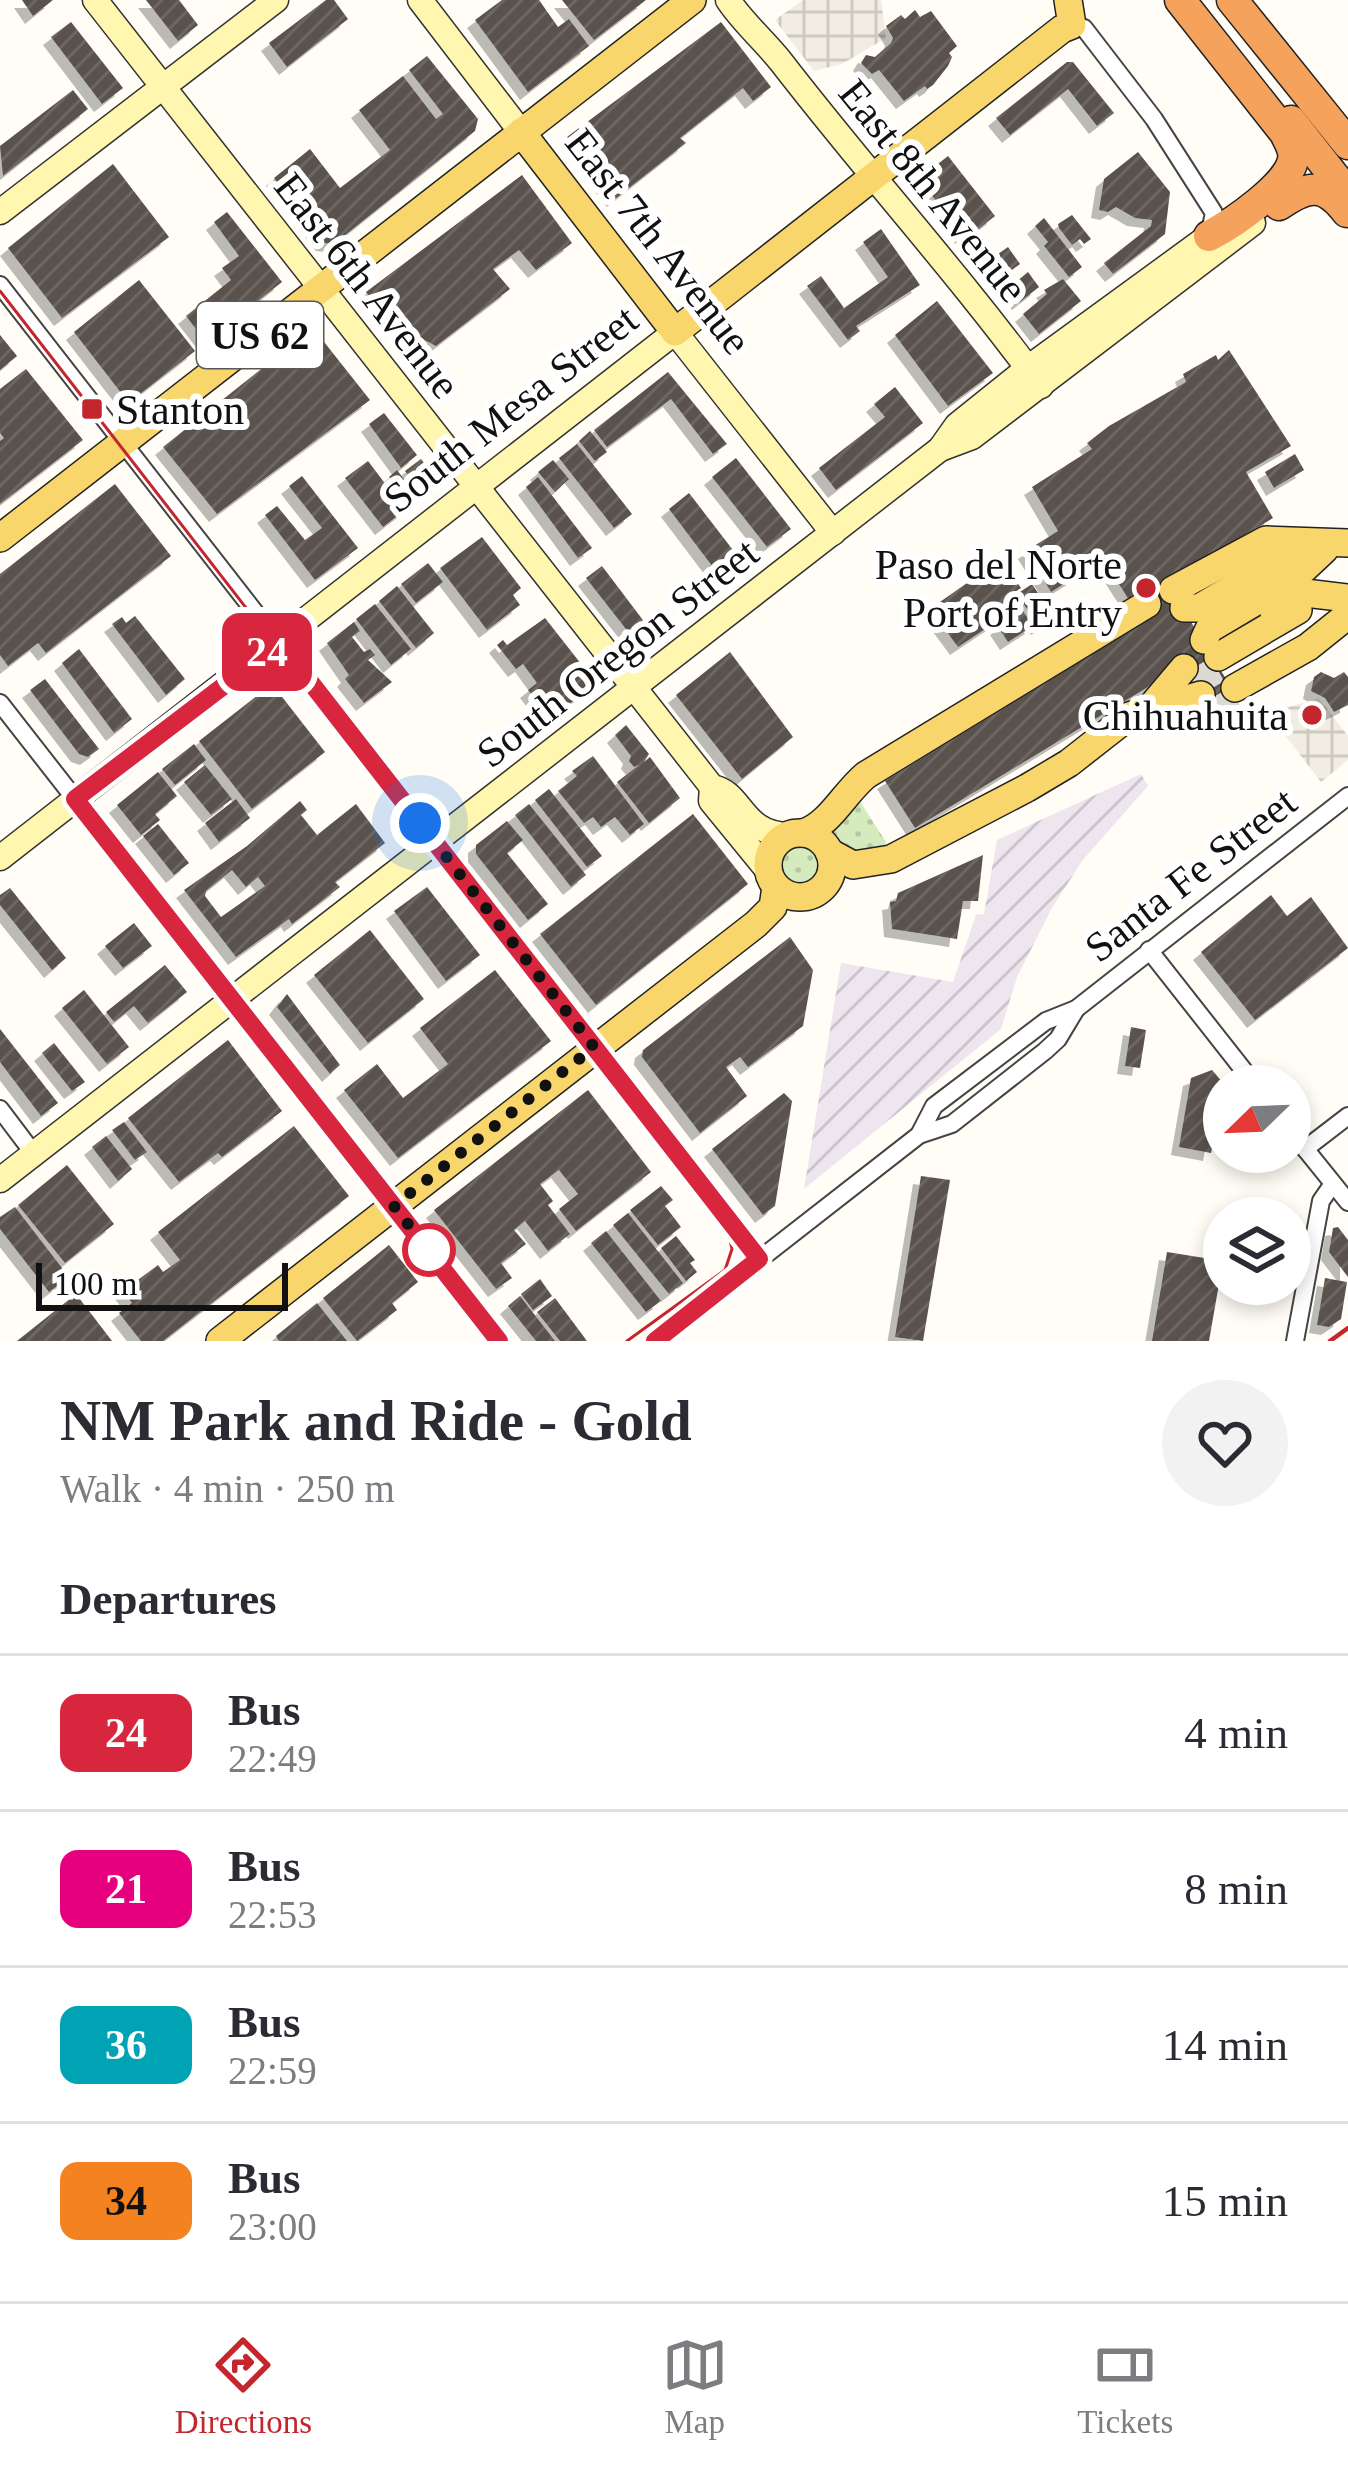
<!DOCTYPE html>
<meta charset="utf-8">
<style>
:root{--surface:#fff;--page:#f2f2f3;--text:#2b2b33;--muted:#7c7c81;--line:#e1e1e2;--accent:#c4262e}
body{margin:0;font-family:Georgia,serif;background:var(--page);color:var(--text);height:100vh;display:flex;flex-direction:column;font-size:45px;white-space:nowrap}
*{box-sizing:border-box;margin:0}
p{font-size:39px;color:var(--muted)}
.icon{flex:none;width:66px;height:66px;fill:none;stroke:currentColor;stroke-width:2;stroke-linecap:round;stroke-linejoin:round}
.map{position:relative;height:1341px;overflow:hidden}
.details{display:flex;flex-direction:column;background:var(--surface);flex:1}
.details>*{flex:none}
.badge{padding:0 24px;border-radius:18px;font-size:42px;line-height:78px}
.needle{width:78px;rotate:247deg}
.fabs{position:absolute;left:1203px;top:1065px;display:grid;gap:24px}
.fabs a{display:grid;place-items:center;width:108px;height:108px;border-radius:50%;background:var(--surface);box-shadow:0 6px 18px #0003;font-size:60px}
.scale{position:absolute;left:36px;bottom:30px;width:252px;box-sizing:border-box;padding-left:12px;border:6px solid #111;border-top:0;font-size:33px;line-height:42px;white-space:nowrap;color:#111;-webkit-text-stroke:9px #fff;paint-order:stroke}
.you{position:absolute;width:60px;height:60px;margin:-30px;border:9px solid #fff;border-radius:50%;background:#1a73e8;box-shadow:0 0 0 18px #1a73e833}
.map>.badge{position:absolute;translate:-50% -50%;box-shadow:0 0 0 6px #fff}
h2{padding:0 60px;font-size:45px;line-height:108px}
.round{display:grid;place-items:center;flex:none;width:126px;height:126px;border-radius:63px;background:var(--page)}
.summary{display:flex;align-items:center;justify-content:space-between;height:204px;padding:0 60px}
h1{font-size:57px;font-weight:800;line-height:90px}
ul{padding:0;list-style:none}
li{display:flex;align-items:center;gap:36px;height:156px;padding:0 60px;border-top:3px solid var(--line)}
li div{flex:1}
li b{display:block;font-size:45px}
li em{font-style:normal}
li .badge{min-width:132px;font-weight:700;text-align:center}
.tabs{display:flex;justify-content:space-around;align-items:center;height:168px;border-top:3px solid var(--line);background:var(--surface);font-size:33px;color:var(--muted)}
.tabs a{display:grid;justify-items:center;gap:6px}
.tabs .active{color:var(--accent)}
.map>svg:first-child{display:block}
.industrial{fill:url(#industrial-furrows)}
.park{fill:url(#park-dots)}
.plaza{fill:url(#plaza-grid)}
.building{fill:url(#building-hatch);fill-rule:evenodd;filter:url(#shadow)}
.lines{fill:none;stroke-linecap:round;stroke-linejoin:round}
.primary-tunnel{stroke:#dbdad3;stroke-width:27;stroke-dasharray:27 14;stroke-linecap:butt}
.street-casing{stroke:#444;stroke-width:20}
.secondary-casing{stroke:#333;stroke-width:27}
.primary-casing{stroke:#222;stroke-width:30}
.highway-casing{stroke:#222;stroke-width:33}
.street{stroke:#fff;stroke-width:16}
.secondary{stroke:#fff6b0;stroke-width:24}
.primary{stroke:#f9d66b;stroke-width:27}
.highway{stroke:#f5a25d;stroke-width:30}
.tram{stroke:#c4262e;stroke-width:3}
.rail{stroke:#c4262e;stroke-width:4.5}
.line-casing{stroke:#fff;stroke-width:27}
.line{stroke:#d7263d;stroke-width:18}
.walk{stroke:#111;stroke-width:12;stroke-dasharray:0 21.6}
.poi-dot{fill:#c4262e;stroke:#fff;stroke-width:4.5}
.stop-dot{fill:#fff;stroke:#d7263d;stroke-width:6}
.labels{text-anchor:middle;stroke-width:12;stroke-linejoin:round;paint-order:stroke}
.shield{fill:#fff;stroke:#585858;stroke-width:3}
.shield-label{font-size:39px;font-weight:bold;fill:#111}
.street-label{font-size:42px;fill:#111;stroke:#fff}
.poi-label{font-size:42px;fill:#111;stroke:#fff;text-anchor:end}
</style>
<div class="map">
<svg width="1348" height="1341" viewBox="0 0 1348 1341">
<defs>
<pattern id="industrial-furrows" width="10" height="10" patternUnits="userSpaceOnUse" patternTransform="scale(3)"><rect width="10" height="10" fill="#eee6ef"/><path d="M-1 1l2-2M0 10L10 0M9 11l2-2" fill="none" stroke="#cbc4cc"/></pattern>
<pattern id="park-dots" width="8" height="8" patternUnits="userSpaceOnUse" patternTransform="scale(3)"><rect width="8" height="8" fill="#d5ebbd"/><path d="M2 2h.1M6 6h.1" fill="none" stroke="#b6c8a1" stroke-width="1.8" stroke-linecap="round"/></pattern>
<pattern id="plaza-grid" width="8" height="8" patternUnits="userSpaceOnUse" patternTransform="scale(3)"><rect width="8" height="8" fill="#f1ede2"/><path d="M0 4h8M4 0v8" fill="none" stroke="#cecac1"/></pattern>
<pattern id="building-hatch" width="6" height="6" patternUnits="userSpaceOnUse" patternTransform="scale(3)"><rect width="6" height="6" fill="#5a524d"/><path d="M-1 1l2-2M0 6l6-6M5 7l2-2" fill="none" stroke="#6d6662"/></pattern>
<filter id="shadow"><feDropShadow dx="-8" dy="8" stdDeviation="0" flood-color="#0004"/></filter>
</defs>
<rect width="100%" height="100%" fill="#fffdf5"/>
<path class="industrial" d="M1141,774L1148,786L1082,861L1052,908L1017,977L1001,1029L804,1189L841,963L953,982L976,915L984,914L997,840Z"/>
<g class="park">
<path d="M859,800L886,842L885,849L870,857L835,845L831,829Z"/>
<circle cx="799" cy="866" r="19"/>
</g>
<g class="plaza">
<path d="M803,0H881L886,38L842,64L814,71L775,20Z"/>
<path d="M1319,698L1348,736V760L1321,782L1268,713Z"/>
</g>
<g class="building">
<path d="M22,0H53L33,16Z"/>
<path d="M146,0H179L198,25L178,41Z"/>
<path d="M326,0H334L348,19L287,67L269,43Z"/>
<path d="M502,0H539L558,27L569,19L589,46L528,92L475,20Z"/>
<path d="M562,0H646L594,40Z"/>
<path d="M915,10L920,17L931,11L957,46L949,53L952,57L948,66L933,85L927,89L925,86L904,101L879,70L872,74L861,63L866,55L875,57L891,43L893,38L886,26L901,15L905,19Z"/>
<path d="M71,22L123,88L102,104L51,37Z"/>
<path d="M721,22L771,87L753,101L743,88L680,138L686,143L615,199L567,137Z"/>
<path d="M427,56L478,119L475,131L334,244L324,243L274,178L310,149L340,188L390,150L359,110L403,76L436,119L443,114L409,70Z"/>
<path d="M1067,62H1073L1114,113L1097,126L1068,89L1010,135L996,118Z"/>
<path d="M73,90L88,109L3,176L0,146Z"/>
<path d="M1138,152L1170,192L1165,234L1113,274L1104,263L1151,226L1152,220L1135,218L1116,207L1108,212L1099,210L1104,179Z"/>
<path d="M948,156L995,216L966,239L919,179Z"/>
<path d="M113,164L169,237L62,318L8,248Z"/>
<path d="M522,175L572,243L536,270L519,250L493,269L510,289L436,346L389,322L366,292Z"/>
<path d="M227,212L282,282L206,342L186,316L231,280L222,268L239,256L214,222Z"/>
<path d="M1072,215L1091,239L1084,244L1080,239L1072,245L1059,228L1058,224Z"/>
<path d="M1044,218L1082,267L1069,277L1044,246L1048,242L1035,226Z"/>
<path d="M881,229L920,285L856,326L860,331L848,340L807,286L821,276L844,308L888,277L863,242Z"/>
<path d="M1008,247L1020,264L997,281L984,264Z"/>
<path d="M1028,272L1039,287L1020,302L1009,288Z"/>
<path d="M1063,279L1081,301L1039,334L1023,314L1047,294L1044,290Z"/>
<path d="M139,280L195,351L131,401L125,398L74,332Z"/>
<path d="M937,301L993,373L948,406L895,335Z"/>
<path d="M313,328L370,400L217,514L163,447Z"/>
<path d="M0,335L17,356L0,370Z"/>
<path d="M1229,350L1291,446L1246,472L1273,518L1167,583L1239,700L1216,714L1186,664L915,828L885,781L1155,616L1144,596L1131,603L1103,559L1051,592L1026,551L1058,531L1032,487L1092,449L1087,443L1109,426L1186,382L1183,374L1216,355L1218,360Z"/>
<path d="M26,369L83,440L0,504V441L4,438L0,433V389Z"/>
<path d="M668,372L727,444L713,454L671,399L607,447L594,430Z"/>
<path d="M895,387L923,423L836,490L819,468L885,417L874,404Z"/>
<path d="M384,413L417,455L401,468L369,424Z"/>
<path d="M590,431L607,452L595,461L579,441Z"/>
<path d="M577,444L632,514L614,528L559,458Z"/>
<path d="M1295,454L1304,470L1274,488L1265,472Z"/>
<path d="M736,458L791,529L767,547L712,477Z"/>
<path d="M421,459L440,483L411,506L389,477L397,470L406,482L411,479L405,471Z"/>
<path d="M553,460L569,479L555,492L538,472Z"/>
<path d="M368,461L405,510L383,527L345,478Z"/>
<path d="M302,476L358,548L315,580L265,515L277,506L305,540L322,528L289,486Z"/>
<path d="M538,477L592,548L578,558L526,487Z"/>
<path d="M115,484L171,556L46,653L38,643L8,666L0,655V574Z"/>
<path d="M689,493L746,567L725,583L669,509Z"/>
<path d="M482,537L521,588L513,595L520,605L487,630L440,568Z"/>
<path d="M1001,559L1021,588L1012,594L1021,605L958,647L930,609Z"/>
<path d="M428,563L443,582L416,603L401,584Z"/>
<path d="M602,566L655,636L640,647L586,578Z"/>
<path d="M1032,584L1054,617L1039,627L1017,594Z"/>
<path d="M397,586L434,633L416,648L379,601Z"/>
<path d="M375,604L411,649L391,665L356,619Z"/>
<path d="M1023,611L1033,626L1008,642L998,627Z"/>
<path d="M135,616L185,679L166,695L112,624L122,617L126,623Z"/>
<path d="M545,618L596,683L550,719L528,690L537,683L523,664L516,669L497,645L503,640L507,645Z"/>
<path d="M354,622L360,631L352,637L364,652L370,649L375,655L368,660L392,682L364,703L345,679L349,675L327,643Z"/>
<path d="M79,649L132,719L114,733L62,663Z"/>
<path d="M730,652L793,737L742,779L676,695Z"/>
<path d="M1321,672L1334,678L1344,672L1348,677V705L1334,712L1325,698L1311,691L1314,677Z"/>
<path d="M45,679L99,749L88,757L79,754L30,690Z"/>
<path d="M272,684L325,752L252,809L199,741Z"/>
<path d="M626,725L649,754L644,762L650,757L680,798L649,823L617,782L639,765L634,767L629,761L631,756L615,735Z"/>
<path d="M194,744L206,760L175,785L162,769Z"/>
<path d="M593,756L644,824L630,835L615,817L601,827L593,817L584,823L558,791L577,776L572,771Z"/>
<path d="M205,765L232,799L211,815L184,782Z"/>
<path d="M158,772L177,796L155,814L160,820L141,835L117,805Z"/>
<path d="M549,789L602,856L587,867L535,800Z"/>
<path d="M236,799L250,818L219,842L205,823Z"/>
<path d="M300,801L307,810L301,815L317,835L356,804L385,843L335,882L340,887L292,924L289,919L236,957L184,890L247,846ZM232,870L246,887L258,877L265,886L221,917L205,896L206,891Z"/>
<path d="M529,804L586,875L571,887L515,815Z"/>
<path d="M693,814L748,884L596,1005L540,934Z"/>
<path d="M507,821L523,840L507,853L548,904L528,920L476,854V845Z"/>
<path d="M158,824L189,863L174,875L143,836Z"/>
<path d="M983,855L978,901H963L957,939L892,929L890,902L896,901L898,893Z"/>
<path d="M427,887L480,955L446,981L394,911Z"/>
<path d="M10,888L66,958L52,970L0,905V895Z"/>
<path d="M1271,895L1287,916L1311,897L1348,948L1255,1020L1201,952Z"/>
<path d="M134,923L152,946L123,968L105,946Z"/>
<path d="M370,930L424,999L368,1043L314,975Z"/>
<path d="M790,937L813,970L803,1026L748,1067L740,1057L726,1067L747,1096L700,1133L642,1057L643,1050Z"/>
<path d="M165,965L187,992L148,1023L134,1006L114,1022L106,1012Z"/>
<path d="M495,970L551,1041L398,1158L344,1090L377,1064L403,1098L448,1064L420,1028Z"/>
<path d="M84,990L129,1047L107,1064L62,1008Z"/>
<path d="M287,994L340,1065L330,1074L277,1007Z"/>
<path d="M1131,1027L1146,1030L1140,1068L1125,1066Z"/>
<path d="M0,1029L58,1103L41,1116L0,1062Z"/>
<path d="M228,1040L282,1111L222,1157L218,1153L179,1182L128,1118Z"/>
<path d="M54,1043L85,1082L72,1091L42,1053Z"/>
<path d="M1212,1070L1224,1084L1211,1153L1179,1147L1191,1078Z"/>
<path d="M588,1090L651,1172L576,1231L559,1209L578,1194L559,1170L540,1184L553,1201L548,1205L570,1234L548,1251L525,1221L514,1230L526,1244L501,1263L512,1278L496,1289L434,1210Z"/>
<path d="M784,1093L792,1101L775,1206L763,1215L712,1149Z"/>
<path d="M124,1122L147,1152L135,1160L112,1130Z"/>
<path d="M294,1126L349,1196L163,1341H141L119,1313L132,1303L123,1291L158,1265L163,1272L180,1260L158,1232Z"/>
<path d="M106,1136L132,1169L118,1181L92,1147Z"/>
<path d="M67,1165L114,1224L65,1263L18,1205Z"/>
<path d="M921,1176L950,1180L923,1341L895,1337Z"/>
<path d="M661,1186L673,1200L665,1206L681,1227L658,1245L630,1210Z"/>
<path d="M15,1207L69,1277L49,1292L0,1229V1217Z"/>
<path d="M628,1213L683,1283L669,1294L613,1225Z"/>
<path d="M1338,1227L1348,1240V1277L1329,1252L1333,1228Z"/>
<path d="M606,1231L661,1301L646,1312L591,1243Z"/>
<path d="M676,1236L695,1260L690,1263L697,1272L686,1281L661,1248Z"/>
<path d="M389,1245L418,1282L392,1303L397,1310L357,1341L323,1298Z"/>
<path d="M1167,1252L1223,1261L1209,1341H1152Z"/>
<path d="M1325,1278L1347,1282L1341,1319L1329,1327L1317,1325Z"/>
<path d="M540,1279L552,1296L533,1310L521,1294Z"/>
<path d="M76,1294L112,1341H17Z"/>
<path d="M520,1296L555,1341H536L508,1306Z"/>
<path d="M555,1298L587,1341H560L537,1312Z"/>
<path d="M317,1303L347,1341H279L276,1336Z"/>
</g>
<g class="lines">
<g class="primary-tunnel">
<path d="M1194,683L1222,667"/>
<path d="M1213,713L1240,697"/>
</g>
<defs>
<g id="street">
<path d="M1072,25L1084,28L1154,119L1214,213L1209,236"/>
<path d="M0,285L759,1259"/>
<path d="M0,703L499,1341"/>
<path d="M1149,950L1256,1086"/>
<path d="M0,1109L34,1154"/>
<path d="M1290,1130L1348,1202"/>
<path d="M919,1135L934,1106L1046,1021L1076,1009L1348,796"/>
<path d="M1305,1149L1348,1116"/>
<path d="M655,1341L919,1135L952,1124L1045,1051L1058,1039L1076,1009"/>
<path d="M1295,1341L1321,1201L1332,1185"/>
</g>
<g id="secondary">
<path d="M95,0L712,787C743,792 740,834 789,835"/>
<path d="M420,0L521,132"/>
<path d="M728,0C743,23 765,41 782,63C866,172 959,274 1041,386"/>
<path d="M0,212L276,0"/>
<path d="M940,449L972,437L1253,223"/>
<path d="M712,787L711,801L769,872"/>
<path d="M0,858L675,332L833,533"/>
<path d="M0,1180L940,449L957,425L1028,368L1209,236"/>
</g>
<g id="primary">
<path d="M521,132L675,332L1062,29L1072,25L1068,0"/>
<path d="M0,538L692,0"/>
<path d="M1173,590L1266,540L1348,543"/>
<path d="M1184,608H1199L1271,565L1322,546"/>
<path d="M1274,612L1305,593L1348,598"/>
<path d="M1204,640L1209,629L1292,580L1324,550"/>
<path d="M1218,657L1298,610"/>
<path d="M1235,688L1308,647L1348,615"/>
<path d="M1151,707L1184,668"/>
<path d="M804,833C831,823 844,793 866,775L1147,604"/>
<circle cx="800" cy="865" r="32"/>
<path d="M829,852L853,865L891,859L1027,788L1069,763L1129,716L1201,695"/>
<path d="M220,1341L756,924L773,907L776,887"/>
</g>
<g id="highway">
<path d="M1180,0L1285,133C1289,142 1295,150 1293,160C1288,186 1232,224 1209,236"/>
<path d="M1232,0L1348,144"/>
<path d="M1291,121L1348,194"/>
<path d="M1279,205C1308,185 1324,182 1347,212"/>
</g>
</defs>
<use href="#street" class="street-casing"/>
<use href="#secondary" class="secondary-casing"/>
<use href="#primary" class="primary-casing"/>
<use href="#highway" class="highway-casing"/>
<use href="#street" class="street"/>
<use href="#secondary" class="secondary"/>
<use href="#primary" class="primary"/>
<use href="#highway" class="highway"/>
<path class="tram" d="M0,291L727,1227L732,1249L725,1270L627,1341"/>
<path class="rail" d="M1330,1341L1348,1328"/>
</g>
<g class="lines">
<defs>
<path id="line" d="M499,1341L75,799L280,643L759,1259L655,1341"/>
</defs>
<use href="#line" class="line-casing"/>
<use href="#line" class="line"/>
<path class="walk" d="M420,823L594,1047L394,1206L436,1260L429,1250"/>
</g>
<g class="poi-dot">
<rect x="80" y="397" width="24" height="24" rx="6"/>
<circle cx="1146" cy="588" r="12"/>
<circle cx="1312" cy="715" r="12"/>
</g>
<circle class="stop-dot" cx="429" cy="1250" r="24"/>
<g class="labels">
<rect class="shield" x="197" y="302" width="126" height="66" rx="9"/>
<g class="shield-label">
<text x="260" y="349">US 62</text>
</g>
<g class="street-label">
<text transform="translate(934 190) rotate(51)" y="15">East 8th Avenue</text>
<text transform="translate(659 241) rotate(52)" y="15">East 7th Avenue</text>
<text transform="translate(368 285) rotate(52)" y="15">East 6th Avenue</text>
<text transform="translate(510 408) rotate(-38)" y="15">South Mesa Street</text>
<text transform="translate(617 652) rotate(-38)" y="15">South Oregon Street</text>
<text transform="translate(1190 874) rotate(-38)" y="15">Santa Fe Street</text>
</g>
<g class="poi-label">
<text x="116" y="424" text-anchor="start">Stanton</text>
<text x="1122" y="579">Paso del Norte<tspan x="1122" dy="48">Port of Entry</tspan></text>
<text x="1288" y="730">Chihuahuita</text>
</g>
</g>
</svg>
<div class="fabs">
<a><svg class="needle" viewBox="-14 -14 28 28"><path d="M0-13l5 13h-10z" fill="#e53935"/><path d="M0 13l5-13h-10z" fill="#7c7c81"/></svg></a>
<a><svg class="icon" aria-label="layers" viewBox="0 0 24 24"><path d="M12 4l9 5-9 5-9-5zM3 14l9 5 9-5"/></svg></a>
</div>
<div class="scale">100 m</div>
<div class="you" style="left:420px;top:823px"></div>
<b class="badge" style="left:267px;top:652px;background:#d7263d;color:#fff">24</b>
</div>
<section class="details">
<div class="summary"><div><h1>NM Park and Ride - Gold</h1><p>Walk · 4 min · 250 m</p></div><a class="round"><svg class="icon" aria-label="heart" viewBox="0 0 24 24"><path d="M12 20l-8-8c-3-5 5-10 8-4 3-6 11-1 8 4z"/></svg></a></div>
<h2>Departures</h2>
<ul>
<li><span class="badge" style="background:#d7263d;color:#fff">24</span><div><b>Bus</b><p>22:49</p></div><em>4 min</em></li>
<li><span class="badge" style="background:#e6007e;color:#fff">21</span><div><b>Bus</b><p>22:53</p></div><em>8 min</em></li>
<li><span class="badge" style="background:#00a3b4;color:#fff">36</span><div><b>Bus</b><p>22:59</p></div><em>14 min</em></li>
<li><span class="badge" style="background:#f58220;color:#111">34</span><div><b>Bus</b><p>23:00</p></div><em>15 min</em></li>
</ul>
</section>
<nav class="tabs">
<a class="active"><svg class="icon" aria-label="directions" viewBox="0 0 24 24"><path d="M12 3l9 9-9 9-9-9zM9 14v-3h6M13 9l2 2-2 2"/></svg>Directions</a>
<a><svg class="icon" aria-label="map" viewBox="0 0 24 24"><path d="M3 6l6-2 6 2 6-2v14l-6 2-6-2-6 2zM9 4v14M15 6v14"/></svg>Map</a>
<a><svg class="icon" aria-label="tickets" viewBox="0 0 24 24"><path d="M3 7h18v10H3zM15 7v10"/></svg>Tickets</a>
</nav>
